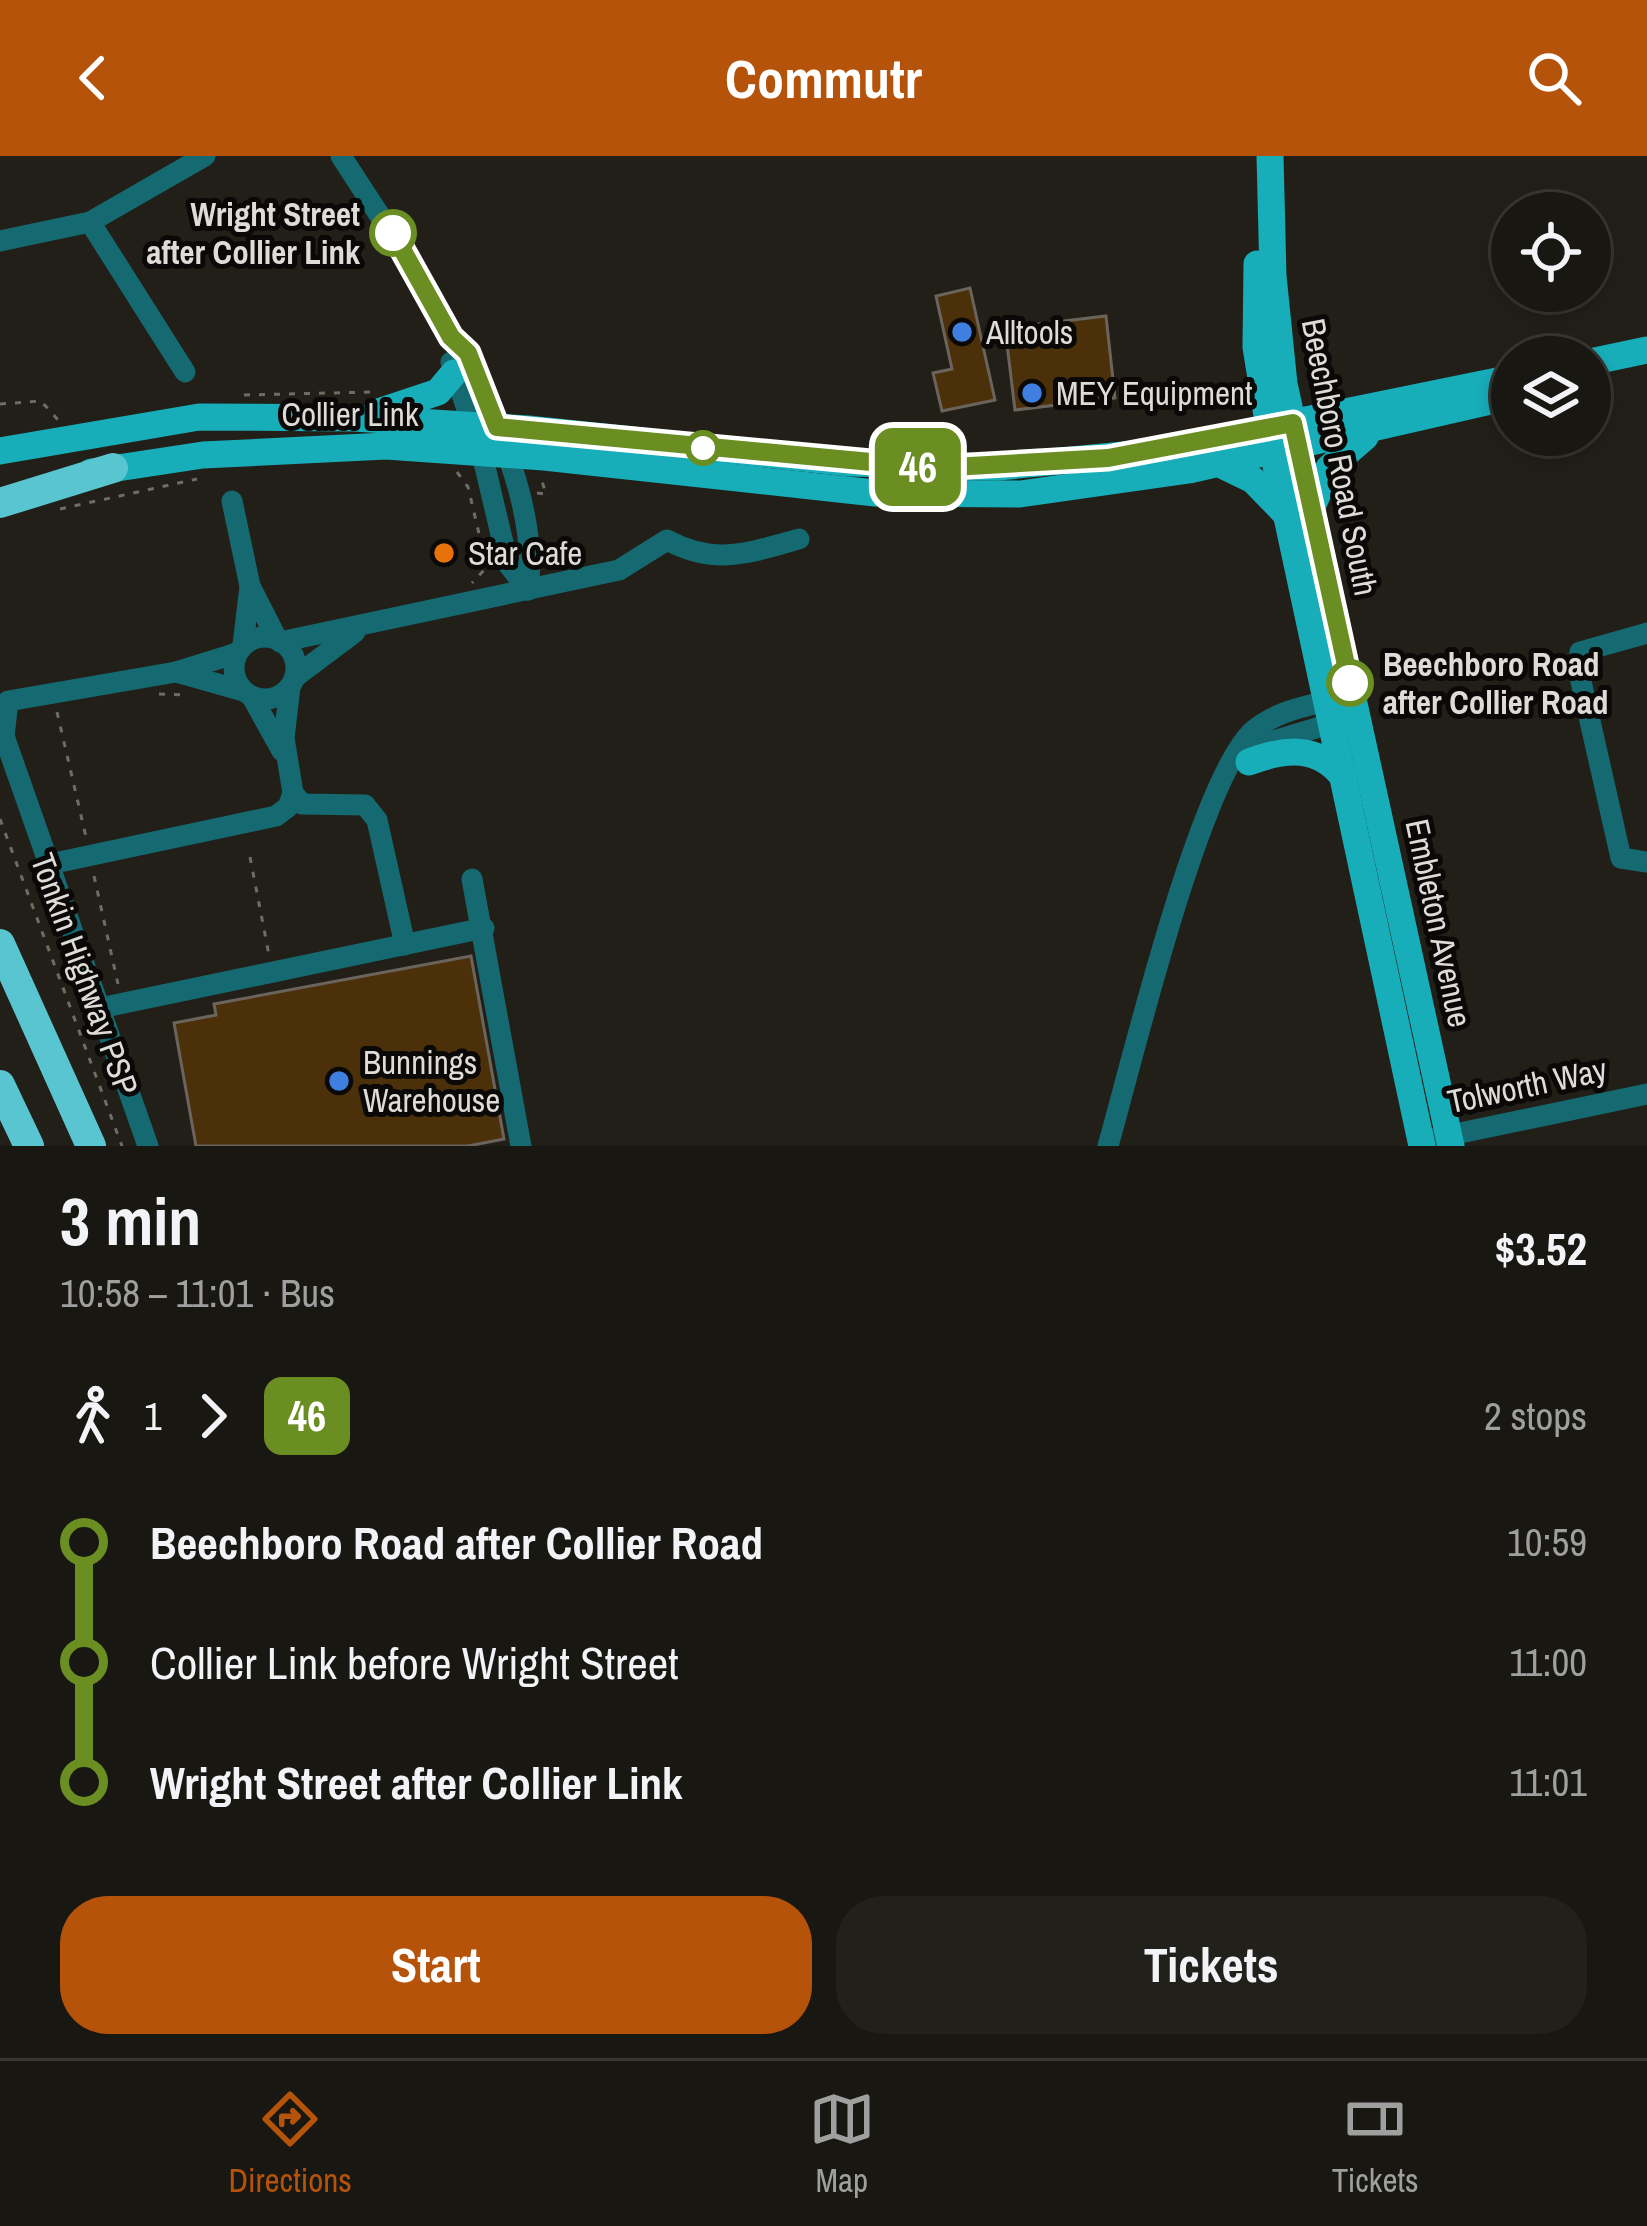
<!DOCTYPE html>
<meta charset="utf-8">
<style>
:root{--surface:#191712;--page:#22201b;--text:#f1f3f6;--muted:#9f9f9f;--line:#373632;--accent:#b45309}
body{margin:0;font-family:"Archivo Narrow",sans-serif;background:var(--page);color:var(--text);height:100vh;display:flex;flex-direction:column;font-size:45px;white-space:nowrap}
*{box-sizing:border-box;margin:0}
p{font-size:39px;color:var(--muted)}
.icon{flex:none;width:66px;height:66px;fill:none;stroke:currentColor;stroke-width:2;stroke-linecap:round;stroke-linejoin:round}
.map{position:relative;height:990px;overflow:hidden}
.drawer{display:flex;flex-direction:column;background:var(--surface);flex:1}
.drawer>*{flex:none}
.badge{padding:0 24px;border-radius:18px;font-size:42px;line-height:78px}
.tools{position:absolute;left:1491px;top:36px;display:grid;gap:24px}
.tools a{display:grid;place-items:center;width:120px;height:120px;border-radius:50%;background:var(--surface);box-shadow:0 6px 18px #0003,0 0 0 3px var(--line);font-size:60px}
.map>.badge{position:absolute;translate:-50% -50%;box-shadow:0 0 0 6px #fff}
.legs{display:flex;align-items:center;gap:18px;height:132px;padding:0 60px;font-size:39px}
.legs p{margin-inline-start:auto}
.overview{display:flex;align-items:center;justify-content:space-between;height:204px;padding:0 60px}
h1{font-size:66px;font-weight:800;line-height:90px}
.primary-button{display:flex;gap:24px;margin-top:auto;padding:24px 60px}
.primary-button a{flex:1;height:138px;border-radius:48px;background:var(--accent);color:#fff;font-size:48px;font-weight:800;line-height:138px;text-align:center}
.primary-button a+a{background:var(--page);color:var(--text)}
ul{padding:0 60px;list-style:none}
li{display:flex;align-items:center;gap:42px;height:120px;font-size:45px}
li i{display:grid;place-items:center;width:18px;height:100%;margin:0 15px;background:currentColor}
li i::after{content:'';width:30px;height:30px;margin:-15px;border:9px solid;border-radius:50%;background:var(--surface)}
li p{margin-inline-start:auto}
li:first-child i{background:linear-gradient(#0000 50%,currentColor 0)}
li:last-child i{background:linear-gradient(currentColor 50%,#0000 0)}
header{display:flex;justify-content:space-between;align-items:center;height:156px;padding:0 60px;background:var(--accent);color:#fff;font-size:54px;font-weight:800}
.tab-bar{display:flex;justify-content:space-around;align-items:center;height:168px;border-top:3px solid var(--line);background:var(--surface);font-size:33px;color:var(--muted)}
.tab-bar a{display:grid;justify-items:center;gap:6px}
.tab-bar .selected{color:var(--accent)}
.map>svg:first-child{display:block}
.building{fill:#4b300a;stroke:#6a645d;stroke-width:3}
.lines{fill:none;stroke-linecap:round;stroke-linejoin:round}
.path{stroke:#6e6c67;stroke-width:3;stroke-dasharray:6 9;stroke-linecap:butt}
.minor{stroke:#156970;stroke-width:21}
.major{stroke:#17aeba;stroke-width:27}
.highway{stroke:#58c5d0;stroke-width:30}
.line-1-casing{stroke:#fff;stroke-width:27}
.line-1{stroke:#6b8e23;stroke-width:18}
.stop-1-dot{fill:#fff;stroke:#6b8e23;stroke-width:6}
.shop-dot{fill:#3f7fe0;stroke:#0a0907;stroke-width:4.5}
.food-dot{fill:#e8710a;stroke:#0a0907;stroke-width:4.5}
.labels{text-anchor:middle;stroke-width:10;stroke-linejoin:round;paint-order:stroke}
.stop-label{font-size:33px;font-weight:bold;fill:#dddcd8;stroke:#0a0907;text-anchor:end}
.poi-label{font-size:33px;fill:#dddcd8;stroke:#0a0907;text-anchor:start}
.street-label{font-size:33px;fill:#dddcd8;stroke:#0a0907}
</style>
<header><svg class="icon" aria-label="back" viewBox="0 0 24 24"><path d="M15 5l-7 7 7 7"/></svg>Commutr<svg class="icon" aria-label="search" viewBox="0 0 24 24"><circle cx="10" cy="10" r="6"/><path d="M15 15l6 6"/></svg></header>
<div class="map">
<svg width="1647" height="990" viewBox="0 0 1647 990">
<rect width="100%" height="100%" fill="#211f18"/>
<g class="building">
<path d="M970,132L995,244L942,255L933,217L952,213L936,140Z"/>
<path d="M1106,160L1115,242L1015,254L1005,172Z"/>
<path d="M471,800L504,983L468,990H196L174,867L216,859L214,848Z"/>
</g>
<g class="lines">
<g class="path">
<path d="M244,239L372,236"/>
<path d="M1314,239L1322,227"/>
<path d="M0,248L41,245L60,266"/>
<path d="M457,316L468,331L485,403V413L472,427"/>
<path d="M537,337L546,338L541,322"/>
<path d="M60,353L197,323"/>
<path d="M159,538L185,539"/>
<path d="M57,556L86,681"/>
<path d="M0,663L122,990"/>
<path d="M250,701L269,799"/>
<path d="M94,720L118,828"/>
</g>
<g class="minor">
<path d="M341,0L430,137L451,181L468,197C496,269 539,356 528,434"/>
<path d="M90,66L185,216"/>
<path d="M0,85L90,66L205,0"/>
<path d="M451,206L482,298L508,408L528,434"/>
<path d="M232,345L250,430L277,483"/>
<path d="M1647,477L1580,496L1578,512L1621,702L1647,706"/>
<circle cx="265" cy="512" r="31"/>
<path d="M280,486L619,414L667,384C715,410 749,397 799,383"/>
<path d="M243,489L250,430"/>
<path d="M176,516L243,535"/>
<path d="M295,521L355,476"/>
<path d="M252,541L282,595"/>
<path d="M1252,603L1273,585L1343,564"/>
<path d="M293,637L302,648L365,649L377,664L405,789"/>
<path d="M50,708L276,660L288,651L293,637L284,582L290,531"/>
<path d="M472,723L521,990"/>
<path d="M100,852L484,772"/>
<path d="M1436,982L1647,938"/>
<path d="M148,990L4,580L8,545L176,516L237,497"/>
<path d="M1108,990C1132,906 1200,620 1254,574C1278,554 1311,549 1340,542"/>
</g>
<g class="major">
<path d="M1270,0L1273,120L1284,228L1451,990"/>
<path d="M1257,108L1256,191L1273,296L1422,990"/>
<path d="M1590,206L1647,194"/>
<path d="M381,255L438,236L454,217"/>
<path d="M0,295L199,261L354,262L528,273L850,307L998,311L1144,297L1512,222"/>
<path d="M1220,308L1253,324L1284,356"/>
<path d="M91,316L203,299L386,290L544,301L875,337L1020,338L1189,314L1512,240"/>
<path d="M1311,353L1329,312L1365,281"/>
<path d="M1249,606C1285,592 1319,589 1344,622"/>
</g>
<g class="highway">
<path d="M0,347L113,312"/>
<path d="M0,788L91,990"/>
<path d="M0,929L29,990"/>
</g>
</g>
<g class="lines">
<defs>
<path id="line-1" d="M393,77L451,181L468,197L497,271L935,312L1108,302L1293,267L1350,527"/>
</defs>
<use href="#line-1" class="line-1-casing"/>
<use href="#line-1" class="line-1"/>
</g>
<g class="stop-1-dot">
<circle cx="393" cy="77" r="21"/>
<circle cx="703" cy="292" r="15"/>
<circle cx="1350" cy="527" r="21"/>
</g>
<g class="shop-dot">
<circle cx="962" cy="176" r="12"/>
<circle cx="1032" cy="237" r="12"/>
<circle cx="339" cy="925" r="12"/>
</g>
<circle class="food-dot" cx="444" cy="397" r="12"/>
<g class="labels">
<g class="stop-label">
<text x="360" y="70">Wright Street<tspan x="360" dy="38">after Collier Link</tspan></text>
<text x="1383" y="520" text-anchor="start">Beechboro Road<tspan x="1383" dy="38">after Collier Road</tspan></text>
</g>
<g class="poi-label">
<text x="986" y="188">Alltools</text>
<text x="1056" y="249">MEY Equipment</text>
<text x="468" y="409">Star Cafe</text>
<text x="363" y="918">Bunnings<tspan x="363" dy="38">Warehouse</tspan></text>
</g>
<g class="street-label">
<text x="350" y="270">Collier Link</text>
<text transform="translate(1340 301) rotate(79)" y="12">Beechboro Road South</text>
<text transform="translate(1439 767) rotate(78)" y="12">Embleton Avenue</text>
<text transform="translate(85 818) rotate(70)" y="12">Tonkin Highway PSP</text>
<text transform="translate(1527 929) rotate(-12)" y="12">Tolworth Way</text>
</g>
</g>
</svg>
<div class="tools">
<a><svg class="icon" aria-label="locate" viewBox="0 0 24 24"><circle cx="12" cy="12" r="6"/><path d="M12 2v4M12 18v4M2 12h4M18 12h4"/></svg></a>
<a><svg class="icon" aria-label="layers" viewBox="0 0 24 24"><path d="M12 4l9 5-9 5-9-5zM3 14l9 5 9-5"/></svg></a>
</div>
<b class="badge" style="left:918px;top:311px;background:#6b8e23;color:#fff">46</b>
</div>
<section class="drawer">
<div class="overview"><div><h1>3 min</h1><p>10:58 – 11:01 · Bus</p></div><b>$3.52</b></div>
<div class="legs"><svg class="icon" aria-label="walk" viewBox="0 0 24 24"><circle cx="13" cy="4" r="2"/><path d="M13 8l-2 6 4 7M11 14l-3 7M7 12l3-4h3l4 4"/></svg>1<svg class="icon" aria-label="forward" viewBox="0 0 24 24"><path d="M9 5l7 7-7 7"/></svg><b class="badge" style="background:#6b8e23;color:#fff">46</b><p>2 stops</p></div>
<ul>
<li><i style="color:#6b8e23"></i><b>Beechboro Road after Collier Road</b><p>10:59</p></li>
<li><i style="color:#6b8e23"></i><span>Collier Link before Wright Street</span><p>11:00</p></li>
<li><i style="color:#6b8e23"></i><b>Wright Street after Collier Link</b><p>11:01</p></li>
</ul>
<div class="primary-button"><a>Start</a><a>Tickets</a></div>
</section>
<nav class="tab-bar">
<a class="selected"><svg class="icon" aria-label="directions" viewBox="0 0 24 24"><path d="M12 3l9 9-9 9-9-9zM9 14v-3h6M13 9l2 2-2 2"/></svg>Directions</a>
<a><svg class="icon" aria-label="map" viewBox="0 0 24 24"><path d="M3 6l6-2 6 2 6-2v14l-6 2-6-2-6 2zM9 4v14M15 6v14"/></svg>Map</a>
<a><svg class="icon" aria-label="tickets" viewBox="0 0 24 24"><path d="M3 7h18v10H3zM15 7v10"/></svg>Tickets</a>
</nav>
